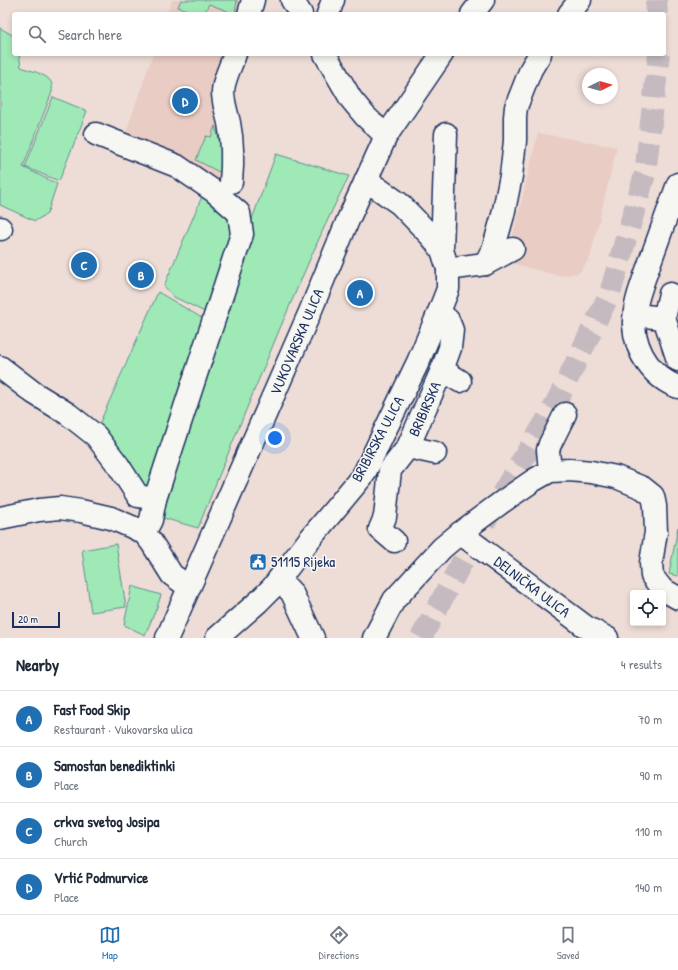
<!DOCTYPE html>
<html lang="en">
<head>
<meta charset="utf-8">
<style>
	:root { --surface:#fff; --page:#f6f6f7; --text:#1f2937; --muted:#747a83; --line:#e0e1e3; --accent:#1f6fb2 }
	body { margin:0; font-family:"Patrick Hand",sans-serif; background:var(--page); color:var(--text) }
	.controls { position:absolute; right:12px; bottom:12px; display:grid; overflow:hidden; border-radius:4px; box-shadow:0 2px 6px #0003 }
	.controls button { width:36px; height:36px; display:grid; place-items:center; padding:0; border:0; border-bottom:1px solid var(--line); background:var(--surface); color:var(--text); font:20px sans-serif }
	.compass { position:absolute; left:582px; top:68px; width:36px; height:36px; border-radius:50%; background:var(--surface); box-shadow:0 2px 6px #0003; rotate:85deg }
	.scale { position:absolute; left:12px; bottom:10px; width:48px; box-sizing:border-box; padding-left:4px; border:2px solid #1b2f5e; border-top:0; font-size:11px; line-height:14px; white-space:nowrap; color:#1b2f5e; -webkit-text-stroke:3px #f6f6f2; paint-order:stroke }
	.you { position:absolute; left:275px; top:438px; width:14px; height:14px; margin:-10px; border:3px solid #fff; border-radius:50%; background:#1a73e8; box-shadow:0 0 0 6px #1a73e833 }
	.badge { display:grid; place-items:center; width:26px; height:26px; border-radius:50%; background:var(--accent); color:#fff; font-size:13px; font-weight:700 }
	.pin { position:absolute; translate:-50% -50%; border:2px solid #fff; box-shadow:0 1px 4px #0006 }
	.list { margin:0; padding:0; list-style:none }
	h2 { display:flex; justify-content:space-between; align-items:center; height:52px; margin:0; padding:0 16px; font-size:17px }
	h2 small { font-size:13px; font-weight:400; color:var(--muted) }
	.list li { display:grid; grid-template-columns:26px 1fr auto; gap:12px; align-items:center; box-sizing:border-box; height:56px; padding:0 16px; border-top:1px solid var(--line) }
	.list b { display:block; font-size:15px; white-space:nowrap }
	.list p { margin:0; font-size:13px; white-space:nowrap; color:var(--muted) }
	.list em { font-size:13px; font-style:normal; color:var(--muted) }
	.icon { flex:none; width:22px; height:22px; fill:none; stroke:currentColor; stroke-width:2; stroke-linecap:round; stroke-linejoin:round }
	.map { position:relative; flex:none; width:678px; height:638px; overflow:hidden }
	.search { position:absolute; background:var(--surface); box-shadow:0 2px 6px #0003; left:12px; right:12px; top:12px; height:44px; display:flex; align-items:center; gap:10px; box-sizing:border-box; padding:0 14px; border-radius:4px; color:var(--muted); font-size:15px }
	.sheet { height:276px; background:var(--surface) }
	nav { display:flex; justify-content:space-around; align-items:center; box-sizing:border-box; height:56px; border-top:1px solid var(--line); background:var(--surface); font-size:11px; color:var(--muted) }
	nav a { display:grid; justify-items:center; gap:2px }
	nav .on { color:var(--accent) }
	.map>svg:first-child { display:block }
	.built { fill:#e9ccc4 }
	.green { fill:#9fe9b7; stroke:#5d8c8a }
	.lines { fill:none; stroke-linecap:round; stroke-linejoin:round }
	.major-tunnel { stroke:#c4babf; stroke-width:22; stroke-dasharray:22 11; stroke-linecap:butt }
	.minor-casing { stroke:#1b2f5e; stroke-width:25 }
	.major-casing { stroke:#1b2f5e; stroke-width:25 }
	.minor { stroke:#f6f6f2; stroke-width:22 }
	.major { stroke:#f6f6f2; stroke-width:22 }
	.labels { text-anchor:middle; stroke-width:3; stroke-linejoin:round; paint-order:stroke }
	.street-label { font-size:15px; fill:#1b2f5e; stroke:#f6f6f2 }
	.poi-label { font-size:15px; fill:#1b2f5e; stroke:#f6f6f2; text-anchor:start }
</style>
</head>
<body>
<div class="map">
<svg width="678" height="638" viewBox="0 0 678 638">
	<rect width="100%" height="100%" fill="#eeddd7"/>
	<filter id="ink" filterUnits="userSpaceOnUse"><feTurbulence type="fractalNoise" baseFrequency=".025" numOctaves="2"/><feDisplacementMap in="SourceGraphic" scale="8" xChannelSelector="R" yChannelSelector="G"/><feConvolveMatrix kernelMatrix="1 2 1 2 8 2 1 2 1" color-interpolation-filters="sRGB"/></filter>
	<g filter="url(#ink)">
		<g class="built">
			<polygon points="172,0 245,0 243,14 167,14"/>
			<polygon points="153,54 232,54 226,182 124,138"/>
			<polygon points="538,133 617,147 590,258 579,273 559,276 514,264 512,239"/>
		</g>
		<g class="green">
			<polygon points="181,0 237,0 235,14 209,4 204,14 198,14 178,7"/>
			<path d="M0,28L14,36V54H19L21,67C29,70 47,74 51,82C53,85 52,89 52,92L23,167L57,184L47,214L35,221L0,205Z"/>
			<polygon points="53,97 87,111 59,181 25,167"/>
			<polygon points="215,126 221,146 221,173 196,160 206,136 211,137"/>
			<path d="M276,154L349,176C324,225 303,275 281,326C253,393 225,460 198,528L156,516L238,257Z"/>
			<polygon points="203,194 223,210 231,221 234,236 211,315 174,297 164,286"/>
			<polygon points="158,292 207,321 153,495 140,491 96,431"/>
			<polygon points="678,527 678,576 669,574"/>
			<polygon points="116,544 126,607 91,612 82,550"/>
			<polygon points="132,586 161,595 157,607 145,635 124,625"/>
		</g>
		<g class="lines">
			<g class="major-tunnel">
				<polyline points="656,0 657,14"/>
				<polyline points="421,638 475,538 552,411 610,293 645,174 659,54"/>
			</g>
			<defs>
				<g id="minor">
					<polyline points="292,0 301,14"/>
					<polyline points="249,14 253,0"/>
					<polyline points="328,14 333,0"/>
					<polyline points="569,14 580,0"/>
					<polyline points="325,54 351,99 365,116 386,136"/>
					<polyline points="96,134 177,166 215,192 239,213 242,234 155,499 151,520 144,533"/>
					<path d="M231,182C233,161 233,143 229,123C227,113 223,103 223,92C223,80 231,66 235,54"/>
					<path d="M678,184C669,209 660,234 651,259C644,280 633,304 634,326C636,353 653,378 678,387"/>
					<polyline points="0,228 1,229"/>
					<polyline points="442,250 446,134"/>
					<polyline points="485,264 494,247 503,215 511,176 515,141 515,117 516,107 531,69 540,54"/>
					<polyline points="448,269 485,264 513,249"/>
					<polyline points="635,315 664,318 678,360"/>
					<polyline points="664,318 670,294"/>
					<polyline points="0,367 34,393 68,414 96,436 118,465 138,496 155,499"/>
					<polyline points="442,370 460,381"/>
					<polyline points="408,447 435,453"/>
					<polyline points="550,471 548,450 550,444 565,414"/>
					<polyline points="0,518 39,510 60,508 81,511 111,518 132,527 144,533 152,543 172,575 189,587"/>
					<polyline points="460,533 586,627 607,638"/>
					<polyline points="394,541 380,529 385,517 390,470 408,447 442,370 450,348 452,330 448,320 439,312"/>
					<polyline points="279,579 292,593 313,638"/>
					<polyline points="217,638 258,602 273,587 309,540 340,503 364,474 418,362 439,312 448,289 448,269 442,250 430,235 400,204 366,180"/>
					<polyline points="374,638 394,600 442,548 460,533 502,502 534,480 550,471 570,470 591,472 616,477 643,488 653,496 655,506 656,532 651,563 652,576 662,589 678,598"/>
				</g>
				<g id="major">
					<polyline points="472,14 483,0"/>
					<polyline points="167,638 310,312 348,220 386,136 442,54"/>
				</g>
			</defs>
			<use href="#minor" class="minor-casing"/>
			<use href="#major" class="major-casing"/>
			<use href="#minor" class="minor"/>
			<use href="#major" class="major"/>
		</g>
	</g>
	<defs>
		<symbol id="civic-square" viewBox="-11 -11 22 22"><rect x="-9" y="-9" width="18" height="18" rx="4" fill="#1f6fb2" stroke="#f6f6f2"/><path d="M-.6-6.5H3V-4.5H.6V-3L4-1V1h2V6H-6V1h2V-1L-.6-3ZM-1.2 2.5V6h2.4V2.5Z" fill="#fff"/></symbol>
	</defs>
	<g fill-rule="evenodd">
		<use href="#civic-square" x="248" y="552" width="20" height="20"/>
	</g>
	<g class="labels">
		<g class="street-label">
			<text transform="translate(297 342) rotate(-67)" y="5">VUKOVARSKA ULICA</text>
			<text transform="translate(425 409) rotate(-66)" y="5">BRIBIRSKA</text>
			<text transform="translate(378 439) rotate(-62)" y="5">BRIBIRSKA ULICA</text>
			<text transform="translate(532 587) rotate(37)" y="5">DELNIČKA ULICA</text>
		</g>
		<g class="poi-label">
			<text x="271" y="567">51115 Rijeka</text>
		</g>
	</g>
</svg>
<div class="controls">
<button><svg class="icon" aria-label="locate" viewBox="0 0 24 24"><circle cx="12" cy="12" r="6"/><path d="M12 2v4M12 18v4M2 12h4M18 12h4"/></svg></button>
</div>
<svg class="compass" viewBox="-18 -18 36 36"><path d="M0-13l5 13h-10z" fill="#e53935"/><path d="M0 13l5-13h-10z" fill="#747a83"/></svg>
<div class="scale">20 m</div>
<div class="you"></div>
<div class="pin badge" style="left:360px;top:293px">A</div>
<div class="pin badge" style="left:141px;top:275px">B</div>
<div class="pin badge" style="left:84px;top:265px">C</div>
<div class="pin badge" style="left:185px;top:101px">D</div>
<div class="search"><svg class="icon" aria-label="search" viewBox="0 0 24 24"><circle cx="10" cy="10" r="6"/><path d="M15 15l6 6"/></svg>Search here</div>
</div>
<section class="sheet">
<h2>Nearby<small>4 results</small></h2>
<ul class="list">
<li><span class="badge">A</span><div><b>Fast Food Skip</b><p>Restaurant · Vukovarska ulica</p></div><em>70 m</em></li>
<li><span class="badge">B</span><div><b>Samostan benediktinki</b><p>Place</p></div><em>90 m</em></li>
<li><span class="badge">C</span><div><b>crkva svetog Josipa</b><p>Church</p></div><em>110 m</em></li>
<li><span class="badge">D</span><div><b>Vrtić Podmurvice</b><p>Place</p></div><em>140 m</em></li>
</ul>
</section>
<nav>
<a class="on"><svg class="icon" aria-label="map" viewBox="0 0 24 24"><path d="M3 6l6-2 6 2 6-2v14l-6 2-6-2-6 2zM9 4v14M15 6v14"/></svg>Map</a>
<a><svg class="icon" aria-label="directions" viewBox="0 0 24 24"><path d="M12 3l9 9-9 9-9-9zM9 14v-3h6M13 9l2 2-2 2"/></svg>Directions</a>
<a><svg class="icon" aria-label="saved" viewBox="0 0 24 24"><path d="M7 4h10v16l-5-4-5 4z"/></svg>Saved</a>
</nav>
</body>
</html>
